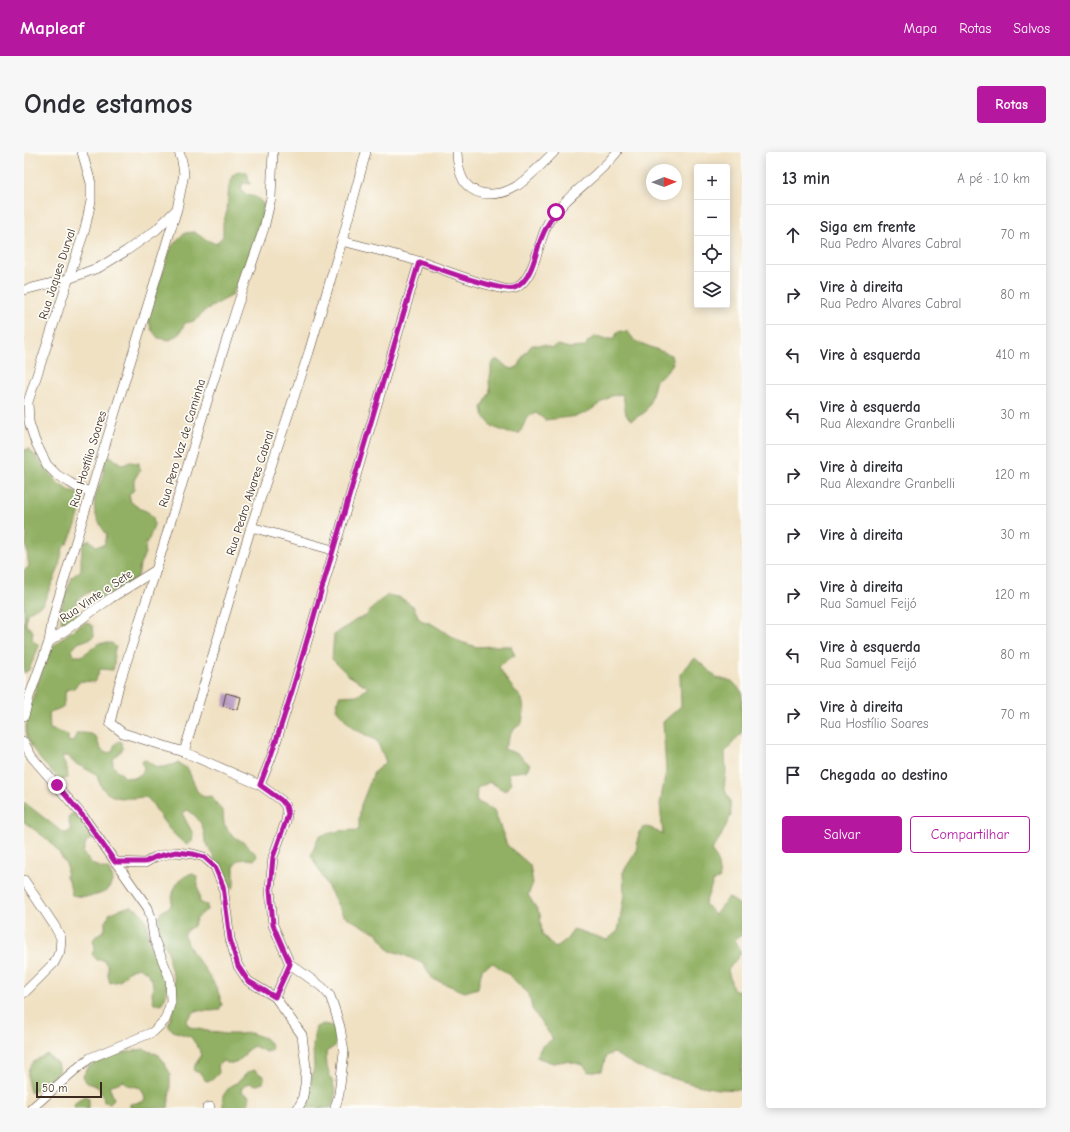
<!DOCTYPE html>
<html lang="pt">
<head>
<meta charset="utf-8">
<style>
	:root { --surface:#fff; --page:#f7f7f7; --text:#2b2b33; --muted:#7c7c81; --line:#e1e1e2; --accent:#b5179e }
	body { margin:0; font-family:"Comic Neue",sans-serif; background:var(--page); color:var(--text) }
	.controls { position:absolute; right:12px; top:12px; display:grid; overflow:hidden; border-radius:4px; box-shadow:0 2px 10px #0003 }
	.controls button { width:36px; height:36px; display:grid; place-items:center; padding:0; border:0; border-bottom:1px solid var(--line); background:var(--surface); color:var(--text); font:20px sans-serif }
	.compass { position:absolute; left:622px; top:12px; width:36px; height:36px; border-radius:50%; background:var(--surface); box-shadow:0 2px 10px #0003; rotate:89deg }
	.scale { position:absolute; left:12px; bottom:10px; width:66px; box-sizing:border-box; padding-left:4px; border:2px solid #3b2a1e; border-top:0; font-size:11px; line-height:14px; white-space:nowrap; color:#3b2a1e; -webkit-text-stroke:3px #fdfcf7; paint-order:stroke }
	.stop { position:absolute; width:12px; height:12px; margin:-9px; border:3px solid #b5179e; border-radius:50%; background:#fff }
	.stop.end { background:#b5179e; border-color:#fff; box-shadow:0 1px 4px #0008 }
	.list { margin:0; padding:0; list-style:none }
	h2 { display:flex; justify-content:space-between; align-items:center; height:52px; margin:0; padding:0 16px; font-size:17px }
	h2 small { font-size:13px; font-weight:400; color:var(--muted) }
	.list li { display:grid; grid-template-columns:26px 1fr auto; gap:12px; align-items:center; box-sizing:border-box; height:60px; padding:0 16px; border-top:1px solid var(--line) }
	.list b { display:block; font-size:15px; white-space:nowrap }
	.list p { margin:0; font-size:13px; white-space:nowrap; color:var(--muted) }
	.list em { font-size:13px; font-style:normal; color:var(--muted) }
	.actions { display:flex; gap:8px; padding:12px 16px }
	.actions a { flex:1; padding:9px 0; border:1px solid var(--accent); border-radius:4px; text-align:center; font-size:14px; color:var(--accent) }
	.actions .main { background:var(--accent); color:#fff }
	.icon { flex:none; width:22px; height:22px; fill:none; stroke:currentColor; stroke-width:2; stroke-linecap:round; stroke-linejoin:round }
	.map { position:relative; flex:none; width:718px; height:956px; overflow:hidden; border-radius:4px }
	header { display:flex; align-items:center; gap:24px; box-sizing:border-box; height:56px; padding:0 20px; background:var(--accent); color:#fff }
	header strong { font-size:19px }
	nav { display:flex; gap:22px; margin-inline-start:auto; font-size:14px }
	.intro { display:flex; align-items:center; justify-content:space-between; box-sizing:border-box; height:96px; padding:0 24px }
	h1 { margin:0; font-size:28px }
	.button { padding:10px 18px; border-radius:4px; background:var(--accent); color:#fff; font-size:14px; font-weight:700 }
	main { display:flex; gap:24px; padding:0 24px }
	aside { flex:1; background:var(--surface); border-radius:4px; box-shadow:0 2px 10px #0003 }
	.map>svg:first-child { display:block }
	.forest { fill:#91b064; stroke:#666d41 }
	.building { fill:#ba9cc5 }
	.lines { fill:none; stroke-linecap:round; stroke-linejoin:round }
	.minor-casing { stroke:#564537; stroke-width:10 }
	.minor { stroke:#fff; stroke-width:9 }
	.route { stroke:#b5179e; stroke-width:5 }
	.labels { text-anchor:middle; stroke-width:3.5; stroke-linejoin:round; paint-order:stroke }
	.street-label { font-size:12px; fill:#3b2a1e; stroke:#fdfcf7 }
</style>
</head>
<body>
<header>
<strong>Mapleaf</strong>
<nav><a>Mapa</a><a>Rotas</a><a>Salvos</a></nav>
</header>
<div class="intro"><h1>Onde estamos</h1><a class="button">Rotas</a></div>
<main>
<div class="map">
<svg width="718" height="956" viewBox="0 0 718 956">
	<rect width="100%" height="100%" fill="#fdfcf7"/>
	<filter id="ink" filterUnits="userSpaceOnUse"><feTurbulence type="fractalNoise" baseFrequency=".025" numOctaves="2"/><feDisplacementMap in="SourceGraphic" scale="8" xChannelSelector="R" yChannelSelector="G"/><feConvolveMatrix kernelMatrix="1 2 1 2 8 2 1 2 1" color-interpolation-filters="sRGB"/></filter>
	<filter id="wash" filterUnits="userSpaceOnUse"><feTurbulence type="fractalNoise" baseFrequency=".012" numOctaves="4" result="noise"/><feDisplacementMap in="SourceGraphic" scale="16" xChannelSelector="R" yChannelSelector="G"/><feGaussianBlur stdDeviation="0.9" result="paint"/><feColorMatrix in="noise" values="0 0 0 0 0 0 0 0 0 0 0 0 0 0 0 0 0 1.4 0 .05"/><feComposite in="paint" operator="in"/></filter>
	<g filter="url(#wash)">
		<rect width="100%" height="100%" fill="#f0e1c3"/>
		<g class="forest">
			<polygon points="215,19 223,20 226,32 219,31 217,37 223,43 232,45 240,52 237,71 217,125 207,144 180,159 171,169 161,171 156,181 146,188 134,186 127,177 124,165 147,95 160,81 170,80 181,87 192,92 199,84 199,72 203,59 205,34 209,23"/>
			<polygon points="594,179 604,180 611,189 647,203 649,212 640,222 632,228 625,253 620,261 607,268 602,263 600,249 598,242 587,244 565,259 554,264 521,268 512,261 503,265 496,281 485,281 469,275 460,265 458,256 466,240 465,229 467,221 467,214 471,208 475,208 484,216 489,217 495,214 499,204 508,193 521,193 527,196 534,193 545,196 561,195 564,189 572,184 578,187 590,187"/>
			<polygon points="5,297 35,332 45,338 57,343 59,347 52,373 44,391 39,396 34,418 19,452 3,461 2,473 9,479 8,487 15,494 5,518 0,521 0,418 5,415 2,392 3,382 0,379 0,298"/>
			<path d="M87,304L91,308L99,313L106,310L115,311L116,318L110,328V338L105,343L107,350L115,356L124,360L129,365L130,373L125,387L122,391L121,401L116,413L114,425L76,447L69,438L54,447L51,454L55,464L39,472L37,470L38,453L48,425L57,418V407L59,391L66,388L72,394L80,393L83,383C78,376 73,368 71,360C68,346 76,335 79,322C80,317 81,312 81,306Z"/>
			<polygon points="364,443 377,446 389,454 396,468 408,472 437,490 453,495 469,494 487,494 491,504 482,508 475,515 485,531 498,547 500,558 498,571 488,579 480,597 494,602 506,613 502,619 484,621 487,633 481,639 466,630 453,636 452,649 470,658 483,693 506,713 509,731 504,743 516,762 518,782 531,796 543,787 550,777 583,788 594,779 600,743 599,720 612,700 615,680 621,675 627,676 639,683 636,652 642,619 639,570 657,554 656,522 671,506 693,526 708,529 718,540 718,580 701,600 702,620 700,636 706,649 707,663 697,684 687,699 693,707 696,726 689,730 681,752 691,763 704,745 718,754 718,783 711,787 717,801 704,818 709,837 718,840 718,938 694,937 668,932 618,917 589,901 582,904 578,919 565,920 559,913 542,909 529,911 512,905 518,894 529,887 508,857 505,842 484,822 469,811 458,817 454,836 441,840 409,827 398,811 375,801 366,799 353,781 338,774 319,763 287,703 295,684 315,679 335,678 335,667 337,653 350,620 362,610 353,589 329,576 312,557 315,544 335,543 344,535 324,523 308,507 310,483 332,468 342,464 353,451"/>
			<path d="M62,470L69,474L70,484L65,487L54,491L47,499L50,504H58L75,491H88L92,495C88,504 92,510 89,518L76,517L71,530L57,529L50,536L42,538L39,555L25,561L26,577L42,582L44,584V589L49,590L53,581C83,580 67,593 82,601L88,600L91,592L95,589L98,590L99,597L89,608V614L101,625L111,626L118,621L120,616L118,610L119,607C124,608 126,612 131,614C138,617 146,613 154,611L164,617L173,639L180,645L187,644L199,660L200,672L207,682L223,693L231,701L233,705L230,708L223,707L214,708L210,714V734L208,737L206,735L181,689C180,674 176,667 164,658L158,661L169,682L168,689L163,693C151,685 143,675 135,663C131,656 128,650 122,645C107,646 86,650 77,634C75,631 74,626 72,622L50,611L44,604H39L38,607L43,616L44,626L36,628C23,615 9,602 3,584C2,581 2,578 2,575C2,563 22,502 30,494C37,485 53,476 62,470Z"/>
			<path d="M0,650L38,680L43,681L47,678L44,666L47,662L53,663L68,683V688H63L59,700C67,713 70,714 84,717L89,726C88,729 87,733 85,736C77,745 59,746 48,743L46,733L42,724L43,714L39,707L27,690L0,670Z"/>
			<path d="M168,721L173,725L176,751L183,753V758C176,762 172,766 170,774L163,778L160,784C170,809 192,824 198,852L195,858C186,860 179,858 171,859C168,863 164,865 162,870L166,875L183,879L201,882H214L227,881L241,886L248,893L247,899L242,900L230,894L223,898L219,905L212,911H204L199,909L194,913L195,921L188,928L182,929L176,921L170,919L171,913L177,904L175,897L167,885L149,879L144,873L150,857V827L145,810L144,799L136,785L134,770L137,760L147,754C149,737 151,728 168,721Z"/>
			<path d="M106,754C128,764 121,774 126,792C131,809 145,823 142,842C142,845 139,849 137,852H130L128,842L129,835L128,827L123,820L114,815L104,820L96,829L86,831L84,824V814L80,808H73L68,802L71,795L69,788L73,783L81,778V772L86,761Z"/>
			<polygon points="299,872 310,874 314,880 314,892 302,900 303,915 312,940 307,956 282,956 290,915 289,895 290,883 292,875"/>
			<polygon points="120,897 135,903 146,921 146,939 144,956 106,956 106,952 118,950 121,948 120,942 117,936 104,933 100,929 85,934 90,947 86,951 80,950 79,944 74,935 62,930 59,924 64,915 81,906 104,900"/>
			<path d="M23,902L33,911L35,919L15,938L6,940C3,931 1,915 11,909C15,906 19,904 23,902Z"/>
			<polygon points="231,918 240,925 239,931 233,933 224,931 218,936 217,940 225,944 225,951 221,956 199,956 199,944 206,934 214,930 224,920"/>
			<polygon points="62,944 65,946 65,956 51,956 50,952 55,947"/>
		</g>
		<g id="blocks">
			<polygon class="building" points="202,541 217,545 214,558 199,554"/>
		</g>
	</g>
	<g filter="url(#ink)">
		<use href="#blocks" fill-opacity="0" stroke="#564537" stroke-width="1"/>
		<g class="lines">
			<defs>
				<g id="minor">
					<polyline points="58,0 67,31 67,49 61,77 4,250 5,270 11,289 23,313 33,323 45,330 53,335 66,340"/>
					<polyline points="249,0 247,46 240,76 212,158 186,240 132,418 95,533 86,571 99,581 160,600 236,633 257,648 262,654 263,662 262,669 249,705 246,737 249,773 266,812 298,835 306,844 310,855 316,875 320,900 315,942 311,956"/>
					<path d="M433,0C433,10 436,25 442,32C455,47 479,43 493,34C507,24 518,12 530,0"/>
					<path d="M318,89C344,96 371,102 397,110C421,118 444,128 469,134C475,136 486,139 492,136C511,126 514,89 524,71C528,63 535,57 541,50C558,33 578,19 593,0"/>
					<polyline points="0,138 44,127 76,115 102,99 132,78 152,58"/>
					<polyline points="227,375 309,398"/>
					<polyline points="25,490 87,446 132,418"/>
					<polyline points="0,564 5,545 25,490 28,471 33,451 153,57 160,22 158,9 155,0"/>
					<polyline points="0,590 1,593 8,605 59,664 124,756 127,766 130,787 146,827 147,850 141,868 129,880 66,906 51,918 8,956"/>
					<polyline points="160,600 227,375 285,200 318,89 342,0"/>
					<polyline points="236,633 247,606 269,537 395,110"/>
					<polyline points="91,710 121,711 131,705 152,700 169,702 180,705 191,715 199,734 206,787 214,814 224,829 251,845 278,883 282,915 281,933 278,949 274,956"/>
					<polyline points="0,728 30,773 37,786 36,799 30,811 0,841"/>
					<polyline points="251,845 266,812"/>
					<polyline points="183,956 186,955"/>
				</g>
			</defs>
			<use href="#minor" class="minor-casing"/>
			<use href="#minor" class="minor"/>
		</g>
	</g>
	<g class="lines" filter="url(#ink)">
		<path class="route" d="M33,633L59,664L91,710H121L131,705L152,700L169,702L180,705L191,715L199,734L206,787L214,814L224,829L251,845L266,812L249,773L246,737L249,705L262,669L264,662L262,654L257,648L236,633C265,558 285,479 308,402C336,305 366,207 395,110C413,116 476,140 490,136C497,134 503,126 506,119C511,109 513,97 517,87C521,77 526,68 532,60"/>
	</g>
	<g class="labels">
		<g class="street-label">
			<text transform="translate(33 122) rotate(-72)" y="4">Rua Jaques Durval</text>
			<text transform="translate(158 291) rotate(-73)" y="4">Rua Pero Vaz de Caminha</text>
			<text transform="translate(64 307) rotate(-73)" y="4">Rua Hostílio Soares</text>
			<text transform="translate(226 341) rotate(-72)" y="4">Rua Pedro Alvares Cabral</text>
			<text transform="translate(72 444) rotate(-34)" y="4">Rua Vinte e Sete</text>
		</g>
	</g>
</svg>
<div class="controls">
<button>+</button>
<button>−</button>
<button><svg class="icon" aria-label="locate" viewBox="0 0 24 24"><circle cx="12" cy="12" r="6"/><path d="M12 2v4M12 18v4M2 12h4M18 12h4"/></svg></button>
<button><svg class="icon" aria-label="layers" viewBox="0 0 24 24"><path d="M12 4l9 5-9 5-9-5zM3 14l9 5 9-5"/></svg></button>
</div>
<svg class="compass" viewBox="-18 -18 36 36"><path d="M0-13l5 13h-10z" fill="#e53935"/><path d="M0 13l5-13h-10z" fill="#7c7c81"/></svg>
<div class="scale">50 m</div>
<div class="stop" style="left:532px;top:60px"></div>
<div class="stop end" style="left:33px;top:633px"></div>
</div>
<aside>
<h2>13 min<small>A pé · 1.0 km</small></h2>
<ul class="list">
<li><svg class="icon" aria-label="ahead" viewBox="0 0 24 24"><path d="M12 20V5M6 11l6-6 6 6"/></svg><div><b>Siga em frente</b><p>Rua Pedro Alvares Cabral</p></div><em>70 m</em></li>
<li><svg class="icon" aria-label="right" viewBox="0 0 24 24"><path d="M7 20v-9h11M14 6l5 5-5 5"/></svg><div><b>Vire à direita</b><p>Rua Pedro Alvares Cabral</p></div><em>80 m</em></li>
<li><svg class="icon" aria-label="left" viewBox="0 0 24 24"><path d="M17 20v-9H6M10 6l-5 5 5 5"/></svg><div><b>Vire à esquerda</b></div><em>410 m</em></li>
<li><svg class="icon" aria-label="left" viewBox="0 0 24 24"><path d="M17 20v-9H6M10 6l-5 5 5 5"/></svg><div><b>Vire à esquerda</b><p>Rua Alexandre Granbelli</p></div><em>30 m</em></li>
<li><svg class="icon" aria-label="right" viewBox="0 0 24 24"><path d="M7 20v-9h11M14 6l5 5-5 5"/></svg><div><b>Vire à direita</b><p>Rua Alexandre Granbelli</p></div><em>120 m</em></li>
<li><svg class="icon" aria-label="right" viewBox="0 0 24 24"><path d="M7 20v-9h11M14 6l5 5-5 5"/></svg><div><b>Vire à direita</b></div><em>30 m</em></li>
<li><svg class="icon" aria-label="right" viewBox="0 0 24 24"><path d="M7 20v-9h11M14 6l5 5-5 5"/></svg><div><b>Vire à direita</b><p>Rua Samuel Feijó</p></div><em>120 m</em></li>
<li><svg class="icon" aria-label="left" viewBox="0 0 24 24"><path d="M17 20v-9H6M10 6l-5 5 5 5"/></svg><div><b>Vire à esquerda</b><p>Rua Samuel Feijó</p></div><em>80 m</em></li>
<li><svg class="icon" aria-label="right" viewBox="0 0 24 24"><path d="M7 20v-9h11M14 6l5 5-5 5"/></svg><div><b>Vire à direita</b><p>Rua Hostílio Soares</p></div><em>70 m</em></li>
<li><svg class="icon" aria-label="arrive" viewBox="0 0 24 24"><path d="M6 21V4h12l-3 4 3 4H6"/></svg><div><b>Chegada ao destino</b></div></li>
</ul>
<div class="actions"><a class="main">Salvar</a><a>Compartilhar</a></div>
</aside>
</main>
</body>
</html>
